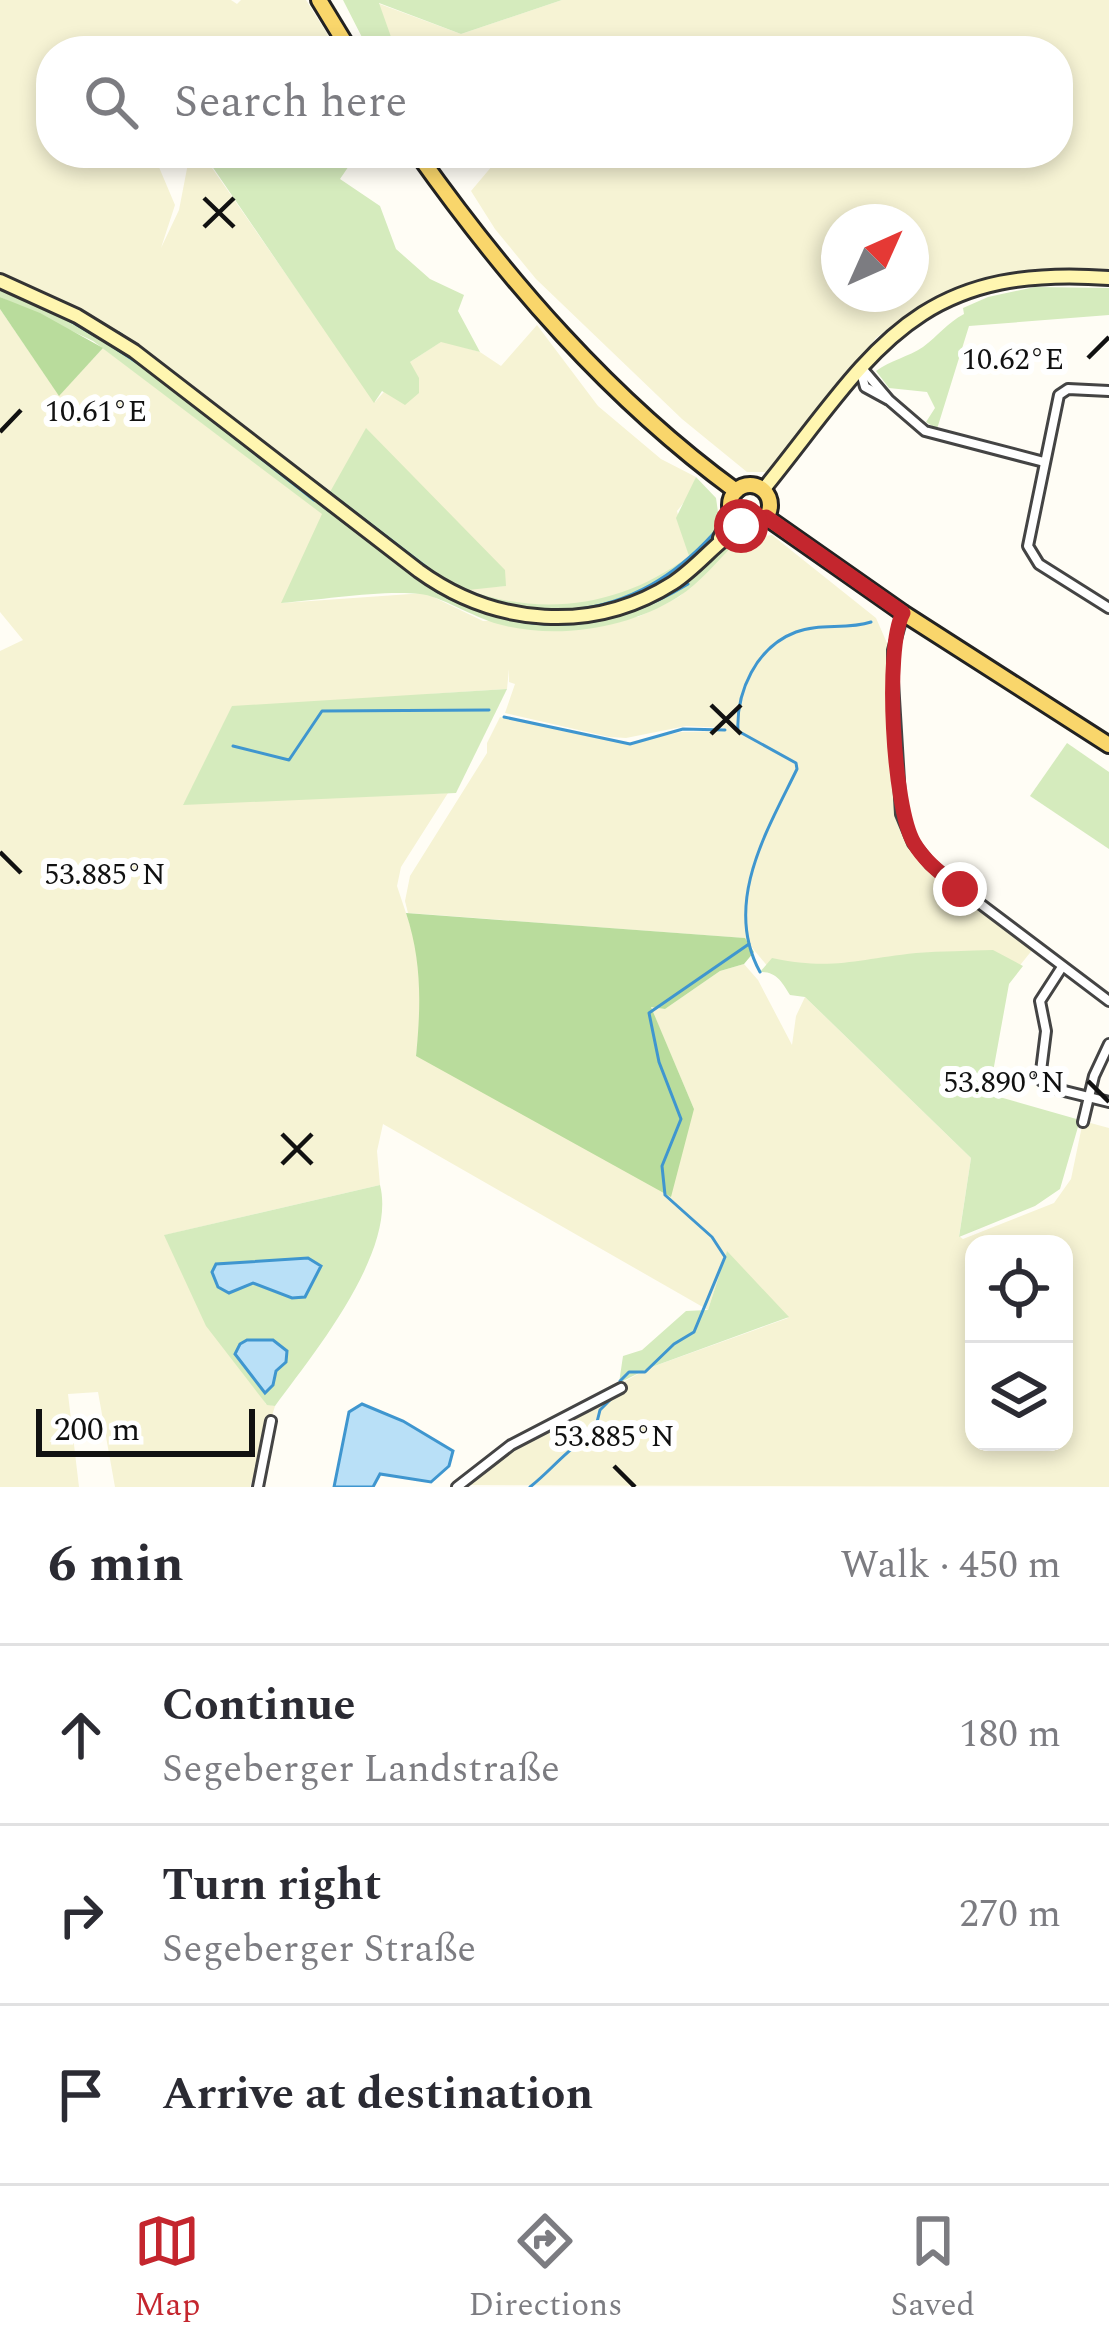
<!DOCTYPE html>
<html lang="en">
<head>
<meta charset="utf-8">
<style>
	:root { --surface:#fff; --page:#f2f2f3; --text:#2b2b33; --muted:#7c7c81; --line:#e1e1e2; --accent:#c4262e }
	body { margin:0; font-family:Spectral,serif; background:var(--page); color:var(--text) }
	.controls { position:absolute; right:36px; bottom:36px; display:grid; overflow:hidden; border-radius:24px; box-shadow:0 6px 18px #0003 }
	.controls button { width:108px; height:108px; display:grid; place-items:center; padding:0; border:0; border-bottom:3px solid var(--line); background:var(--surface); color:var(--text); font:60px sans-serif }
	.compass { position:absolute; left:821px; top:204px; width:108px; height:108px; border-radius:50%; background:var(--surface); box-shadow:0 6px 18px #0003; rotate:45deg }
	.scale { position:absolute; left:36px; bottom:30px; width:219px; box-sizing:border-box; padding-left:12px; border:6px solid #111; border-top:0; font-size:33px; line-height:42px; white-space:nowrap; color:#111; -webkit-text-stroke:9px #fff; paint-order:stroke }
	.stop { position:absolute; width:36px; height:36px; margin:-27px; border:9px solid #c4262e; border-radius:50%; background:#fff }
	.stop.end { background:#c4262e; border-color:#fff; box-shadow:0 3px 12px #0008 }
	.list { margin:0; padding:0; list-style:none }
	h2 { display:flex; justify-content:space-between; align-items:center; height:156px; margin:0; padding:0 48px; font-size:51px }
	h2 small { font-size:39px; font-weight:400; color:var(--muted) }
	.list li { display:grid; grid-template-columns:78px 1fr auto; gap:36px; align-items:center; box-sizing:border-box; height:180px; padding:0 48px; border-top:3px solid var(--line) }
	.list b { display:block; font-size:45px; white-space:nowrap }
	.list p { margin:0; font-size:39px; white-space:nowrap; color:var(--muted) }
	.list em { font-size:39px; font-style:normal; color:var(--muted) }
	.icon { flex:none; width:66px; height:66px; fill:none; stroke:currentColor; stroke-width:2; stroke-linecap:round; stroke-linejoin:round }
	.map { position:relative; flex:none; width:1109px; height:1487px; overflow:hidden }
	.search { position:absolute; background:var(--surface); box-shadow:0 6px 18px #0003; left:36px; right:36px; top:36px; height:132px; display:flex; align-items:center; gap:30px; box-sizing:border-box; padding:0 42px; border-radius:48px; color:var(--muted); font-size:45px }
	.sheet { height:696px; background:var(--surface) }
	nav { display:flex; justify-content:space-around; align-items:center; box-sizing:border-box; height:168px; border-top:3px solid var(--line); background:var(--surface); font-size:33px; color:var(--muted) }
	nav a { display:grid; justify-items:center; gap:6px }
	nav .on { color:var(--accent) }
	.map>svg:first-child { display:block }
	.farmland { fill:#f6f3d4; fill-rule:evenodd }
	.green { fill:#d5ebbd }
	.forest { fill:#b9dc9c }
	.water { fill:#b9e0f7; stroke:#3f96cf; stroke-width:3 }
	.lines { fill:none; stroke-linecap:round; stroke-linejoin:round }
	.stream { stroke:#3f96cf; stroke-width:3 }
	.minor-casing { stroke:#444; stroke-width:14 }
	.secondary-casing { stroke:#333; stroke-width:18 }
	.primary-casing { stroke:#222; stroke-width:20 }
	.minor { stroke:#fff; stroke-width:8 }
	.secondary { stroke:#fff6b0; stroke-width:12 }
	.primary { stroke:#f9d66b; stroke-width:14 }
	.route { stroke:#c4262e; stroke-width:15 }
	.ticks { fill:none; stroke:#111; stroke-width:4.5 }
	.ticks-label { font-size:30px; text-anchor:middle; fill:#111; stroke:#fff; stroke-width:12; stroke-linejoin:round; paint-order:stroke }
</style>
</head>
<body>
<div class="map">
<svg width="1109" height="1487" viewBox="0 0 1109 1487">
	<rect width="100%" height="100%" fill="#fffdf5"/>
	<g class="farmland">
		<polygon points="0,0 231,0 237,4 241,0 306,0 338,51 51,51 51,153 153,153 175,205 161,248 179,210 190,153 203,155 375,402 410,362 442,341 480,352 501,366 537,325 598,406 661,459 696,477 689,496 677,511 689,556 662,576 616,596 588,602 554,606 507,602 464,589 505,586 366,429 331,493 117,332 78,308 0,273"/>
		<path d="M562,0H1109V271L1086,268L1009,273L981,279L926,301L876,338L766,472H747L682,419L536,279L495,229L471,191L503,153H1058V51H396L377,3L461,34ZM839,222H911V294H839Z"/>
		<path d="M0,309L59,395L103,348L323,514L282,603L425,593L483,621L638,617L679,597L739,540L772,535L876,618L887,643L898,810L917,853L933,872L1033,949L1009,979L769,968L744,938L408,913L405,901L410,876L487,753V743L500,717L626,744L681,732L725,731L724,728L686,726L626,738L609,737L505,713L515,684L509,682V669L507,689L430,694L183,804L448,793L401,867L397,886L416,943L422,1001L416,1056L694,1109L650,1006L665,1009L720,971L744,964L758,980L792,1045L796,1016L805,997L971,1158L959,1236L963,1239L1054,1203L1071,1179L1083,1121L1109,1128V1487L462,1485L511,1444L649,1368L788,1318L727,1252L708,1310L383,1124L377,1151L380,1185L165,1235L266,1404L275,1406L250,1487H115L98,1392L68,1394L79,1487H0V651L23,640L0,612ZM974,1244H1064V1442H974Z"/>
	</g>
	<g class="green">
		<polygon points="343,0 562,0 461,34 379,3 396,51 369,51"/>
		<polygon points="203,153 348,153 355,157 340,179 380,206 396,249 430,279 464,295 458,311 480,352 441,342 410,362 419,378 419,393 405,405 382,391 374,403"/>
		<path d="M0,273L78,308L117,332L330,492L366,428L505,570L506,586L468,590C545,618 624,605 689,556L676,518L696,477L716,498L720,526L739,540C718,559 701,583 678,597C627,629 556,640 498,624C475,618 438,595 420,594C380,590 322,600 281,603L322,514L93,341L0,297Z"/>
		<path d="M1035,287L1109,288V315L969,326L937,429L926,422L935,408L927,392L889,388L876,371C891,360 908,357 923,347C938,336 947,323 964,314L963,308L988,297Z"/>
		<polygon points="507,689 456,793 183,805 232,706"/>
		<polygon points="1067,743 1109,772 1109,849 1030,796"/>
		<path d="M993,950L1023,966L1009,984L989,1094L1080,1120L1060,1189L1035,1206L959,1237L971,1158L805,997L790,995C783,984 777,971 760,972L772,958C833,971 857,959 916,953C942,951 968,951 993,950Z"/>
		<path d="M380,1185C397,1252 314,1353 275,1406L267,1405L206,1326L164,1235Z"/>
		<polygon points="727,1251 789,1317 649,1368 619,1383 623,1356 642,1350 686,1311 708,1310"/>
	</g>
	<g class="forest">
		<polygon points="0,297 40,313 103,348 59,396 0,309"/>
		<path d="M406,913L745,938L754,952L744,964L720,971L665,1009L651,1007L694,1109L671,1197L416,1056C421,1006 422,961 406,913Z"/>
	</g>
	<g class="water">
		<polygon points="308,1258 321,1266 305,1297 292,1298 253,1283 229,1293 218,1287 212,1272 216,1264"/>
		<polygon points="247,1340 273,1340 287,1351 286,1362 276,1371 273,1385 265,1393 235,1354 240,1344"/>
		<polygon points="362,1404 403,1421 453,1451 449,1466 431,1482 380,1474 373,1487 334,1487 349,1412"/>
	</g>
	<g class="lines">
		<g class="stream">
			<polyline points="0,289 21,297"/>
			<polyline points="57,313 99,338"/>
			<polyline points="119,333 331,494"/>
			<polyline points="106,342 150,371 314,500"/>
			<polyline points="340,501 435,574"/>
			<polyline points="323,506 331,512"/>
			<polyline points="340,519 438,592"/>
			<path d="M447,597C532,638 609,632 688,584"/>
			<path d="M573,610C631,603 675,576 714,533"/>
			<polyline points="504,717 630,744 683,729 725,730"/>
			<polyline points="233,746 289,760 322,711 489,710"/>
			<path d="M760,972C722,903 768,829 797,769L796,763L738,731C736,692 756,647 796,632C819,623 847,630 871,622"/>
			<polyline points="620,1381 629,1372 645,1372 674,1344 694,1332 725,1257 712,1237 665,1195 662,1166 681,1119 659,1062 649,1013 749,944"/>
			<path d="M530,1487C553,1469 567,1448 594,1434L600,1410L616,1394"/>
		</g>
		<defs>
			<g id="minor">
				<polyline points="861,367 889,400 925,431 1044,462"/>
				<polyline points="860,369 865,387 887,399"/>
				<polyline points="1109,391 1068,389 1059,395 1028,546 1039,564 1109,608"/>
				<polyline points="903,614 893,650 893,682 901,814 913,843 930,864 962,890 1109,1001"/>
				<polyline points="1062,967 1040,1001 1046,1031 1040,1079 1048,1087 1109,1102"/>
				<polyline points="1083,1122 1094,1076 1109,1044"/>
				<polyline points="258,1487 271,1421"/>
				<polyline points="457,1487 511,1445 621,1388"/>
			</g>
			<g id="secondary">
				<path d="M0,281L77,316L134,351L419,571C495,626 593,634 673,583C699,566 718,539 745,524"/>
				<path d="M763,490C872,355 912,263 1109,278"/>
				<polyline points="720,538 732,513"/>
			</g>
			<g id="primary">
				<polyline points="319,0 350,51"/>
				<path d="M417,153C507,280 610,399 736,491"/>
				<circle cx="750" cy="505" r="20"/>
				<polyline points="766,517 903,613 1109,745"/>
			</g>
		</defs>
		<use href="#minor" class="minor-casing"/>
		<use href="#secondary" class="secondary-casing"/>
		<use href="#primary" class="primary-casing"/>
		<use href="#minor" class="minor"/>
		<use href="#secondary" class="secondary"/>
		<use href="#primary" class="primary"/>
	</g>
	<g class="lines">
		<path class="route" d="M741,526L766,517L903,613C884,648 893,808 914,843C925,862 943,875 960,889"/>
	</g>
	<path class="ticks" d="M204,198L234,227M204,227L234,198M1088,358L1109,337M0,432L21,410M711,705L741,734M711,734L741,705M0,852L21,873M1088,1081L1109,1102M282,1134L312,1164M282,1164L312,1134M614,1466L635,1487"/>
	<g class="ticks-label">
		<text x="1013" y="369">10.62°E</text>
		<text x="96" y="421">10.61°E</text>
		<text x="105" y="884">53.885°N</text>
		<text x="1004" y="1092">53.890°N</text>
		<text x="614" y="1446">53.885°N</text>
	</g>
</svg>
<div class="controls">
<button><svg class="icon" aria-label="locate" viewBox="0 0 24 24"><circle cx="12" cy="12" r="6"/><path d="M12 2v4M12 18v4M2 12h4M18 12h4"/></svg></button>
<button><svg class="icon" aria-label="layers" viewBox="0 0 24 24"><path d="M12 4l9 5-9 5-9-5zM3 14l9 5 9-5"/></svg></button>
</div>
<svg class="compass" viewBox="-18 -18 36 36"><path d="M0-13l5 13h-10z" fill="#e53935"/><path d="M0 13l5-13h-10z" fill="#7c7c81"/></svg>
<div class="scale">200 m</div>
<div class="stop" style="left:741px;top:526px"></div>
<div class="stop end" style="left:960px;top:889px"></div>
<div class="search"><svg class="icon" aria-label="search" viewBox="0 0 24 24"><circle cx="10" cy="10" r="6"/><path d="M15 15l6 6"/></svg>Search here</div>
</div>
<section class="sheet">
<h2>6 min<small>Walk · 450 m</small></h2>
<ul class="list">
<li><svg class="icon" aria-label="ahead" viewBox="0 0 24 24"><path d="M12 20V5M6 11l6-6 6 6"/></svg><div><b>Continue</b><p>Segeberger Landstraße</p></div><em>180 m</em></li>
<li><svg class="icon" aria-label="right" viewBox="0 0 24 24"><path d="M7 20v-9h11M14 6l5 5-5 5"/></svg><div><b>Turn right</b><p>Segeberger Straße</p></div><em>270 m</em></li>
<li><svg class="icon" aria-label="arrive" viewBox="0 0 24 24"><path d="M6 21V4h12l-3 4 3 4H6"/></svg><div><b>Arrive at destination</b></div></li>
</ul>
</section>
<nav>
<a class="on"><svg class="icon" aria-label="map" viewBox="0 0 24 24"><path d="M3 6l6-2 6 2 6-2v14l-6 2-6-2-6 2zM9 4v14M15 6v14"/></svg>Map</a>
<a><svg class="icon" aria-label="directions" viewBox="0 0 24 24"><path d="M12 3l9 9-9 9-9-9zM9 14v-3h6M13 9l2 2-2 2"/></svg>Directions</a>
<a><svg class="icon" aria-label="saved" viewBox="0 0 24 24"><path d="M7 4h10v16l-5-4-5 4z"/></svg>Saved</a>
</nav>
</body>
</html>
